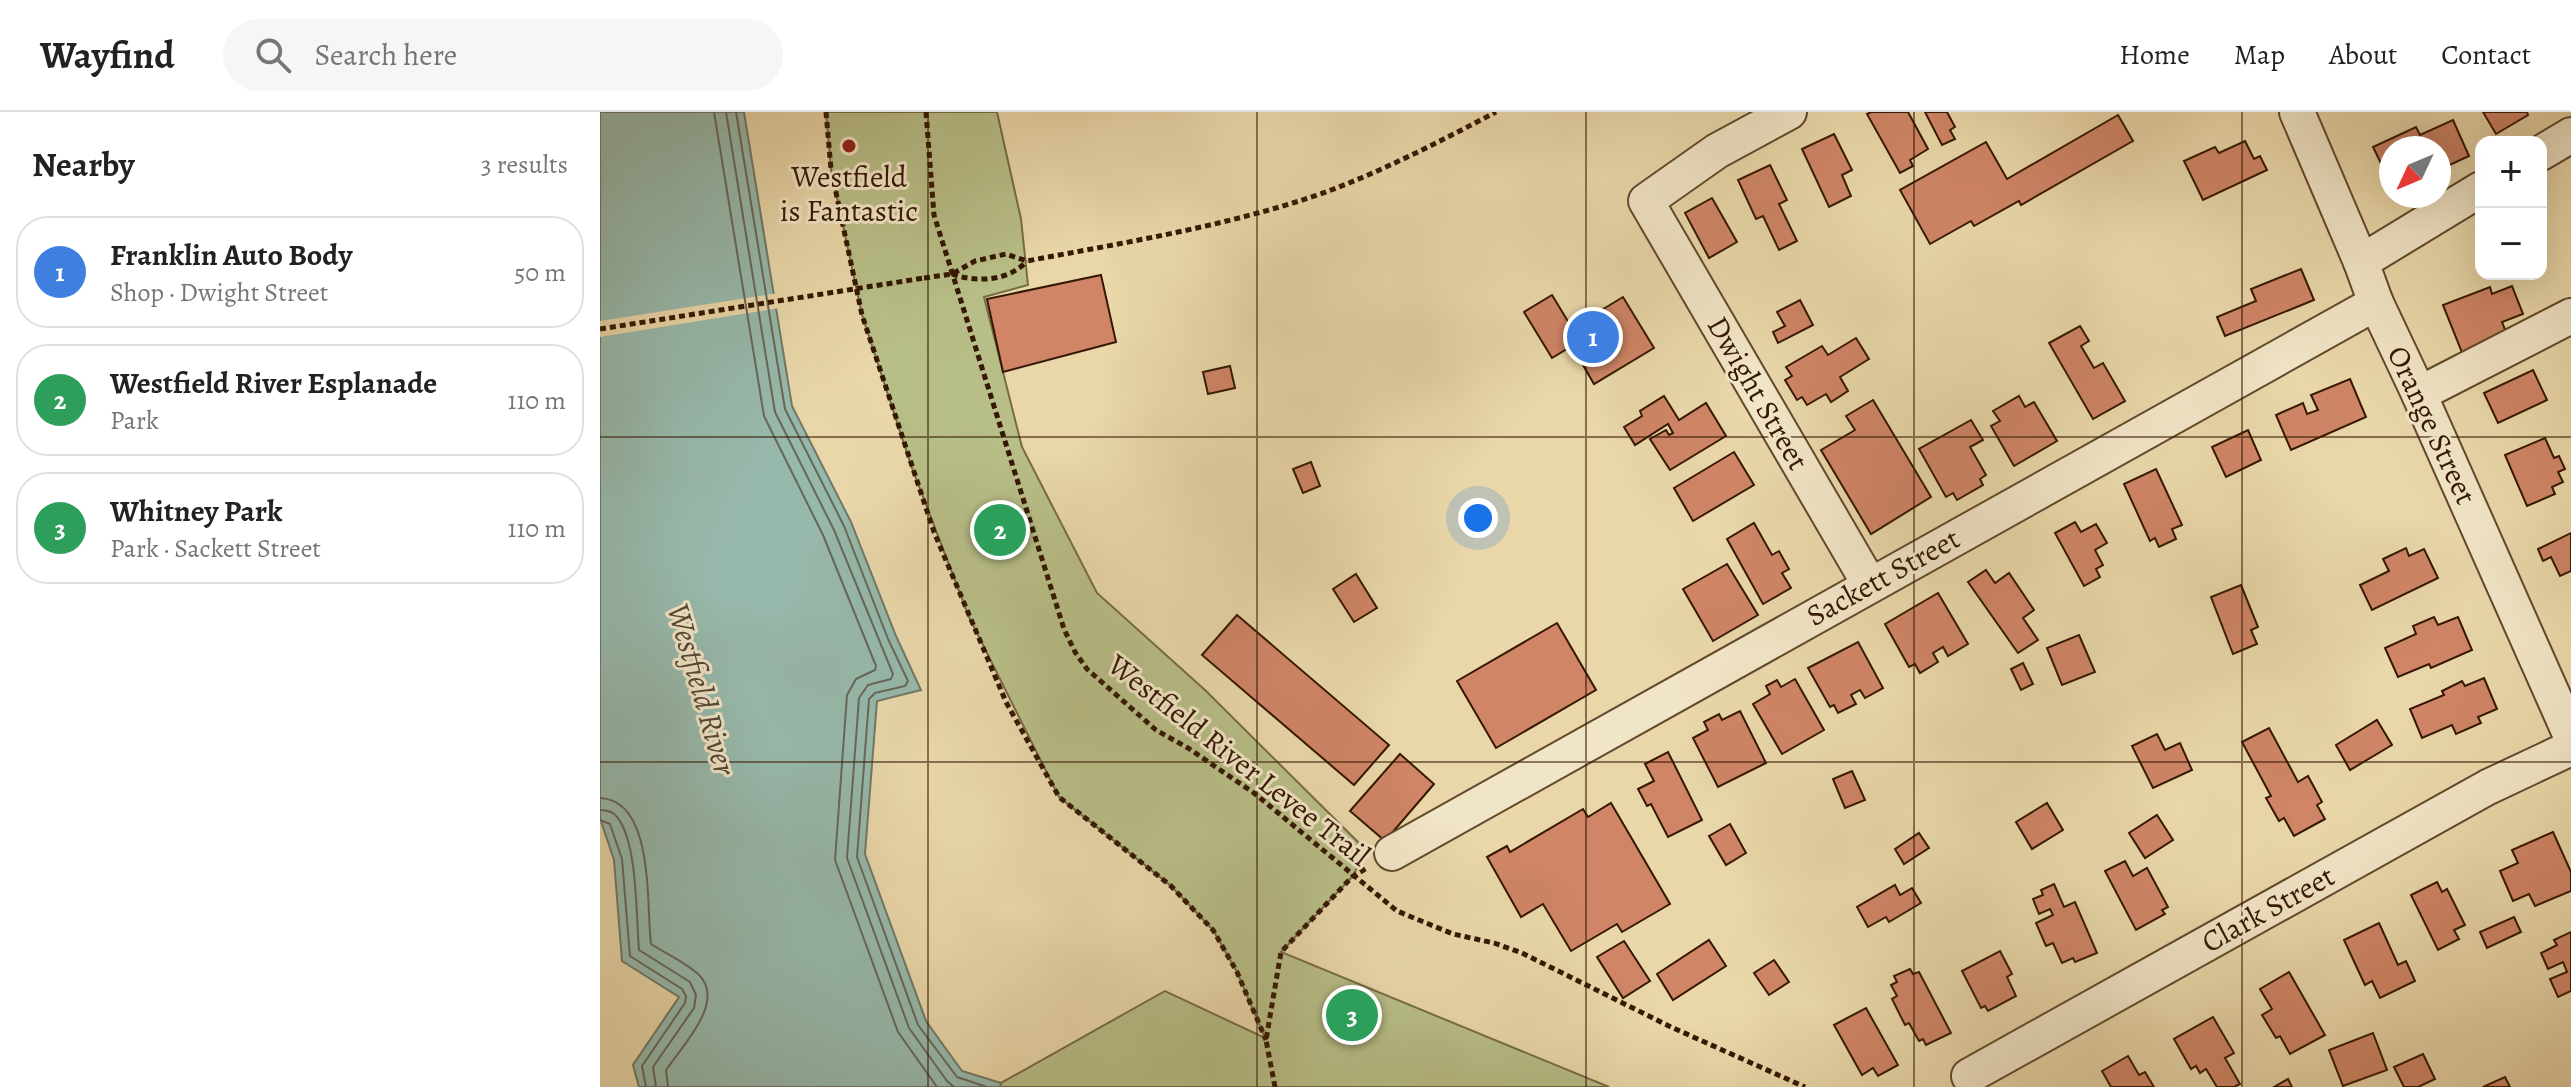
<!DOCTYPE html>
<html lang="en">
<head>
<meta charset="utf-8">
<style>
	:root { --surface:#fff; --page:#f6f6f6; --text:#222; --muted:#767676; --line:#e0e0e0; --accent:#111827 }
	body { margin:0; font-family:Alegreya,serif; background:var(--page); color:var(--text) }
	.controls { position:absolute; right:24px; top:24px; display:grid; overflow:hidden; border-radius:16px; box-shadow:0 8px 32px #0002 }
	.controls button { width:72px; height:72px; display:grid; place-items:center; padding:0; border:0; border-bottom:2px solid var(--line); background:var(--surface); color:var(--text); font:40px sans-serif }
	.compass { position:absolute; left:1779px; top:24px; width:72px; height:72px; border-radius:50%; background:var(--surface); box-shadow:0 8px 32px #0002; rotate:226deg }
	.you { position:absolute; left:878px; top:406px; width:28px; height:28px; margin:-20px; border:6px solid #fff; border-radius:50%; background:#1a73e8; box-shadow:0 0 0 12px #1a73e833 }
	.badge { display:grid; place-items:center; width:52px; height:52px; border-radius:50%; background:var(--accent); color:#fff; font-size:26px; font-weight:700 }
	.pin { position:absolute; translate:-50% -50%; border:4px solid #fff; box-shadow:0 2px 8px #0006 }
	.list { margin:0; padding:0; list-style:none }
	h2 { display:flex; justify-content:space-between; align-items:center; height:104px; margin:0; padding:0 32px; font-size:34px }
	h2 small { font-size:26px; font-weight:400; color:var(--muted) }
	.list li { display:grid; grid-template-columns:52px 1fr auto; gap:24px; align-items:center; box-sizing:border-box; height:112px; margin:0 16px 16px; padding:0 16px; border:2px solid var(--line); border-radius:32px }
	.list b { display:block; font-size:30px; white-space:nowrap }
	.list p { margin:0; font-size:26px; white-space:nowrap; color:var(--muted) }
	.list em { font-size:26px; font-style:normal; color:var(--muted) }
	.icon { flex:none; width:44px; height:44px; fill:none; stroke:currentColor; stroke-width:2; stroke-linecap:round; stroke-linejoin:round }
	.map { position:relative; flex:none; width:1971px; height:975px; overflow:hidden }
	header { display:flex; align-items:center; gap:48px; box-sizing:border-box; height:112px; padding:0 40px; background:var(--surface); border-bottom:2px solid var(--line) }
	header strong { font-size:38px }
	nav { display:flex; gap:44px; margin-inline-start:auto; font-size:28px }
	.search { width:560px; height:72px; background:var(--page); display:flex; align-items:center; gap:20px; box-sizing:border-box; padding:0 28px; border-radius:44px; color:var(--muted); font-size:30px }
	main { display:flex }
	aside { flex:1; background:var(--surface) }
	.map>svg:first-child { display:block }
	.green { fill:#b8be87; stroke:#766b45; stroke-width:2 }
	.water { fill:#97b9ac; stroke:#707968; stroke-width:2 }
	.pier { fill:#e9d7a9 }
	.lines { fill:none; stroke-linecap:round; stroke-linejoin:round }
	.shore { stroke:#666858; stroke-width:2 }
	.building { fill:#cf8566; stroke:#351803; stroke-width:2 }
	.minor-casing { stroke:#62482c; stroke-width:38 }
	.path { stroke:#351803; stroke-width:5; stroke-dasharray:6 4; stroke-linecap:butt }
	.minor { stroke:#f1e5c7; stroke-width:34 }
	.path-bridge { stroke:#351803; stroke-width:5; stroke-dasharray:6 4; stroke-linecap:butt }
	.grid { fill:none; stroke:#351803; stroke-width:2; stroke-opacity:0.55 }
	.poi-dot { fill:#8f2418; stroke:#f1e5c7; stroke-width:3 }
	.labels { text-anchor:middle; stroke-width:6; stroke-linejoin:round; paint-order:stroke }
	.poi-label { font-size:30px; fill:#351803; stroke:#f1e5c7 }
	.street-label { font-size:30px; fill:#351803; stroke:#f1e5c7 }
	.water-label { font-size:32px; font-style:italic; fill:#524836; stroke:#f1e5c7 }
</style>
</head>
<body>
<header>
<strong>Wayfind</strong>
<div class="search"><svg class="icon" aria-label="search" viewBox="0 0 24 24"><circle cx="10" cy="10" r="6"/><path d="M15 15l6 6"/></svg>Search here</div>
<nav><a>Home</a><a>Map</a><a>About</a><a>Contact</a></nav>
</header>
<main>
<aside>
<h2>Nearby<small>3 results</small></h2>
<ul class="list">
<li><span class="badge" style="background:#3f7fe0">1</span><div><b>Franklin Auto Body</b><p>Shop · Dwight Street</p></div><em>50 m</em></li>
<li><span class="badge" style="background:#2e9e5b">2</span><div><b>Westfield River Esplanade</b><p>Park</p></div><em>110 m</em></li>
<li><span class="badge" style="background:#2e9e5b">3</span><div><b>Whitney Park</b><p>Park · Sackett Street</p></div><em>110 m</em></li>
</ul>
</aside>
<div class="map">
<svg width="1971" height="975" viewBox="0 0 1971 975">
	<rect width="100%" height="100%" fill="#e9d7a9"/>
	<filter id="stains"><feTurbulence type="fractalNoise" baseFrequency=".0025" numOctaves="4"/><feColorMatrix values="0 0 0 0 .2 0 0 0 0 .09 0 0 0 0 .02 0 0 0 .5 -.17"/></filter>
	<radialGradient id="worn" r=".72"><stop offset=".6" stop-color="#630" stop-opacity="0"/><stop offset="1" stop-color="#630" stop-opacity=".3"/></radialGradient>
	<polygon class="green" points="226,0 397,0 421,107 428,173 384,185 422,335 497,481 605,578 767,739 752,765 681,840 1009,975 400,975 401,971 565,879 665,926 637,860 613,818 571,774 459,685 369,505 312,356 262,203 231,57"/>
	<polygon class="water" points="0,0 144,0 192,294 251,410 296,524 321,578 277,589 265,742 326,909 362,959 401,971 400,975 39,975 33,953 79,885 22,849 14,748 0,706"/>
	<polygon class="pier" points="178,181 180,196 0,225 0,209"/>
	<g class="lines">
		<g class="shore">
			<polyline points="114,0 164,304 223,423 276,554 275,558 256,567 247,583 235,748 298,920 337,975"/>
			<polyline points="126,0 175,300 234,418 293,562 291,567 268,573 259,586 247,746 309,916 347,969 354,975"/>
			<polyline points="136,0 185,297 244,414 288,527 308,569 305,574 275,581 269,587 257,745 318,913 357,965 387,975"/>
			<path d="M0,686C55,688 46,794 51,832C66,842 86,850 99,863C126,890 82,934 66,958L68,975"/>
			<path d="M0,698C7,698 13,699 17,705C38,730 36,806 39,838L90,870L96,883L94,896L53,955L56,975"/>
			<polyline points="0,708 10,712 22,747 30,844 82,877 86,884 85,891 42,954 46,975"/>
		</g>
	</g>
	<g class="building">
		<polygon points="1271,0 1308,0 1328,37 1310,48 1313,54 1300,61 1267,2"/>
		<polygon points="1325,0 1347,0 1355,15 1350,18 1355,27 1342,33"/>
		<polygon points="1883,0 1927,0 1928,3 1896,22"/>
		<polygon points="1518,3 1533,29 1421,93 1419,89 1374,114 1371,109 1330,132 1300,78 1386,30 1407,67"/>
		<polygon points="1853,8 1869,44 1839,58 1839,36 1791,36 1790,70 1773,35 1816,15 1820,23"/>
		<polygon points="1234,22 1252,58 1242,63 1251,84 1229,95 1202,37"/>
		<polygon points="1645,29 1654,47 1660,44 1667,58 1603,88 1584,49 1615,35 1619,41"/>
		<polygon points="1170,53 1187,88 1179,92 1197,129 1179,138 1163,104 1156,107 1138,68"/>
		<polygon points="1112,86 1137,130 1109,146 1085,101"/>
		<polygon points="1701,157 1714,188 1625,224 1617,205 1656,189 1651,177"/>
		<polygon points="501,163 516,230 403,260 387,187"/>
		<polygon points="1912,174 1923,202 1902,210 1908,225 1863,243 1843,193 1890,175 1892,182"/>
		<polygon points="952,183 972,216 1023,185 1054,236 994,272 972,234 952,246 924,200"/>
		<polygon points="1200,188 1213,213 1178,231 1173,220 1185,214 1177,200"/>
		<polygon points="1480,214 1489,229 1481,234 1494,256 1503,251 1525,289 1493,307 1449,231"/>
		<polygon points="1256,226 1269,247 1240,265 1248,279 1231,290 1226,282 1207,293 1202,285 1197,288 1185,268 1192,264 1186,255 1222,234 1228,243"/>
		<polygon points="630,254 635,276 608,282 603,260"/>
		<polygon points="1933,258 1947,288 1898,311 1884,281"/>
		<polygon points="1750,267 1766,305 1691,338 1676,303 1703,291 1707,302 1718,298 1711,283"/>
		<polygon points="1064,284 1079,308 1106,291 1126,324 1070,358 1050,327 1066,318 1069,323 1073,321 1068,312 1035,333 1024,315 1042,304 1040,299"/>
		<polygon points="1419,284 1425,295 1434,290 1457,329 1414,354 1391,314 1400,309 1393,299"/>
		<polygon points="1273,288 1331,385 1271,422 1221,338 1255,318 1246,304"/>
		<polygon points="1371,308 1383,328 1370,335 1386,363 1380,367 1383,373 1357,388 1353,381 1346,385 1319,337"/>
		<polygon points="1648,318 1661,348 1626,365 1612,335"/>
		<polygon points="1945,326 1954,346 1959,344 1965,357 1958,360 1963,370 1952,375 1955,382 1927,394 1905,343"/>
		<polygon points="1134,340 1154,373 1093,409 1074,376"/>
		<polygon points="711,350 720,374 703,381 693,357"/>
		<polygon points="1556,357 1582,413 1572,417 1576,427 1559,435 1555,426 1550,429 1524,372"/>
		<polygon points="1475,410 1481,420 1496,412 1507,431 1495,438 1503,453 1496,457 1500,465 1484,474 1455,421"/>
		<polygon points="1154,411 1172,443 1179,439 1189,457 1182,461 1191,476 1163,492 1127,427"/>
		<polygon points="1971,421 1971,459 1960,464 1951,445 1943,449 1938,437"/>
		<polygon points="1806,436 1809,444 1824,437 1838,466 1772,498 1760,473 1789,459 1783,447"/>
		<polygon points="1127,452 1158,503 1113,529 1083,477"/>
		<polygon points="1386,458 1395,471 1409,461 1434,498 1423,506 1438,528 1418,541 1368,470"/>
		<polygon points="756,462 777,496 754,510 733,477"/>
		<polygon points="1641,473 1658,515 1651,518 1657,532 1633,542 1611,485"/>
		<polygon points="1338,481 1368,532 1348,544 1343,535 1333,541 1338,550 1320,561 1315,552 1309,555 1285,512"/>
		<polygon points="637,503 789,633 754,673 602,543"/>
		<polygon points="1834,505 1838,513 1858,505 1872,538 1831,556 1829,552 1798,565 1785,536 1816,522 1813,514"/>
		<polygon points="957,511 996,578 896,636 857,569"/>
		<polygon points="1479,523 1495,560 1462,573 1447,536"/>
		<polygon points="1258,530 1283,576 1265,586 1260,578 1251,583 1256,592 1238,601 1234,593 1230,595 1208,556"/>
		<polygon points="1423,551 1433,572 1421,578 1411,557"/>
		<polygon points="1884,566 1897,597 1878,605 1881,611 1856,622 1852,613 1822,626 1810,597 1844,583 1842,579 1862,569 1865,574"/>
		<polygon points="1195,567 1224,618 1182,642 1153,592 1170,582 1166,574 1177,568 1181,575"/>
		<polygon points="1140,599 1166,651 1118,675 1093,626 1108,618 1104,610 1119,602 1122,608"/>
		<polygon points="1777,608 1792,633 1750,658 1736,633"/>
		<polygon points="1669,616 1698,670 1708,664 1722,690 1717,693 1725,707 1694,724 1684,706 1679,709 1666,686 1671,684 1642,630"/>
		<polygon points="1557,622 1565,638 1580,631 1592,658 1553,676 1532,634"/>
		<polygon points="1068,640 1102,708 1068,725 1051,692 1047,694 1038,677 1054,669 1045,652"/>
		<polygon points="800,642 834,672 785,729 750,699"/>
		<polygon points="1252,659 1265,688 1245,696 1233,667"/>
		<polygon points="1011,691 1070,792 1022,820 1017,812 971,839 943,792 921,805 887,745 907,734 910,740 983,697 988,705"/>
		<polygon points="1447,691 1463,718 1432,737 1416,710"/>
		<polygon points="1557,703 1573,728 1545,746 1529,721"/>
		<polygon points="1130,712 1146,741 1126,753 1109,724"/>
		<polygon points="1953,720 1971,760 1971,779 1935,794 1929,782 1913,789 1900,759 1918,751 1912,738"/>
		<polygon points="1319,721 1329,736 1304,752 1295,737"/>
		<polygon points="1525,749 1533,764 1547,756 1568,795 1562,798 1565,802 1536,818 1505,759"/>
		<polygon points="1837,770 1842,780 1847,777 1865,813 1854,818 1859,827 1838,838 1811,783"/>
		<polygon points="1454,772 1464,795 1475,790 1497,841 1475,850 1473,846 1462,851 1453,831 1446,834 1436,811 1453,803 1450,797 1439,802 1433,787 1443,783 1441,778"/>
		<polygon points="1295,773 1300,783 1312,776 1321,791 1289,810 1286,805 1268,815 1257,795"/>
		<polygon points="1914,805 1921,820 1887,836 1880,820"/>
		<polygon points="1779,811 1798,853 1806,849 1815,869 1780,886 1772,869 1765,873 1744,828"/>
		<polygon points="1971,820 1971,879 1958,885 1950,867 1967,860 1963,850 1948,857 1941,841 1957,833 1954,828"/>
		<polygon points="1109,828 1126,854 1073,888 1057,862"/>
		<polygon points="1024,829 1050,869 1023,886 997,845"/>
		<polygon points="1400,839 1412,862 1407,865 1416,884 1388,899 1385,894 1381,896 1362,859"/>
		<polygon points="1174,848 1189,870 1169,883 1154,861"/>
		<polygon points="1310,857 1313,862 1319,860 1351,921 1326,933 1323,927 1319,929 1309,911 1305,913 1292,887 1297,884 1291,873 1297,870 1294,864"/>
		<polygon points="1689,860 1725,923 1690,942 1680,924 1676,926 1662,903 1672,897 1660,877"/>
		<polygon points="1266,896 1298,953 1278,964 1273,956 1262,963 1234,913"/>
		<polygon points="1613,905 1634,941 1625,946 1640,972 1634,975 1617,975 1606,957 1600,961 1596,954 1591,957 1574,927"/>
		<polygon points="1773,921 1787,958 1743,974 1729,938"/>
		<polygon points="1823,942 1835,967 1818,975 1804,975 1794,955"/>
		<polygon points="1528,944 1539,963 1545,960 1554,975 1511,975 1502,959"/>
		<polygon points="1905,965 1910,975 1883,975"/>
		<polygon points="1688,967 1692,975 1674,975"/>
	</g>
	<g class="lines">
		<defs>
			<g id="minor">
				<polyline points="1189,0 1117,39 1046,89 1270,473"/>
				<polyline points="1697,0 1761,150 1776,191 1819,282 1971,624"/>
				<polyline points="1941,41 1971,23"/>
				<polyline points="1761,150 1881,77"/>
				<polyline points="1819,282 1971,204"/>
				<polyline points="792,741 1776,191"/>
				<polyline points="1369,964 1888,675 1971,636"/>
			</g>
		</defs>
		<use href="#minor" class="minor-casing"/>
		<g class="path">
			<polyline points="226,0 231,57 262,203 334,420 406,590 459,685 571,774 613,818 637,860 666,928"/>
			<polyline points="326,0 334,103 464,517 475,540 487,557 556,618 588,636 654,681 797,799 853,822 894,831 922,841 1071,915 1205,975"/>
			<path d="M352,162C377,171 409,169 427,149"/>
			<path d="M324,166L352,162L375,149L406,142L427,149C517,132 609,117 696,90C762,70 835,32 896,0"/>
			<polyline points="675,975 666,928 681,840 752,765 767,756"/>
		</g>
		<use href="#minor" class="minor"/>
		<polyline class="path-bridge" points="0,217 324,166"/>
	</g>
	<path class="grid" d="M328,0V975M657,0V975M986,0V975M1314,0V975M1642,0V975M0,325H1971M0,650H1971"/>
	<circle class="poi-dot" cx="249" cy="34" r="8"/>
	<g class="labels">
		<g class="poi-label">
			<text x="249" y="75">Westfield<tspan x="249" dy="34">is Fantastic</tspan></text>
		</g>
		<g class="street-label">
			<text transform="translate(1158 281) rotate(60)" y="10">Dwight Street</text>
			<text transform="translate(1832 313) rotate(65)" y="10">Orange Street</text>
			<text transform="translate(1283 465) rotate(-29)" y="10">Sackett Street</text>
			<text transform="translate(639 648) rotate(38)" y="10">Westfield River Levee Trail</text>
			<text transform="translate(1668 797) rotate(-29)" y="10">Clark Street</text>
		</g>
		<g class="water-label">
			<text transform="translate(102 577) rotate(74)" y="11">Westfield River</text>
		</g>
	</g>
	<rect width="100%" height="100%" filter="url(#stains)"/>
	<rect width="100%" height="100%" fill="url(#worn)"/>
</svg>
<div class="controls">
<button>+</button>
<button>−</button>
</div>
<svg class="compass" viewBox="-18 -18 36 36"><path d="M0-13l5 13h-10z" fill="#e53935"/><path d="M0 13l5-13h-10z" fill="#767676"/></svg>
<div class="you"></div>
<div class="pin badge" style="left:993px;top:225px;background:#3f7fe0">1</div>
<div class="pin badge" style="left:400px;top:418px;background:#2e9e5b">2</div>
<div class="pin badge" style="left:752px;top:903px;background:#2e9e5b">3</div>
</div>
</main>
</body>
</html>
